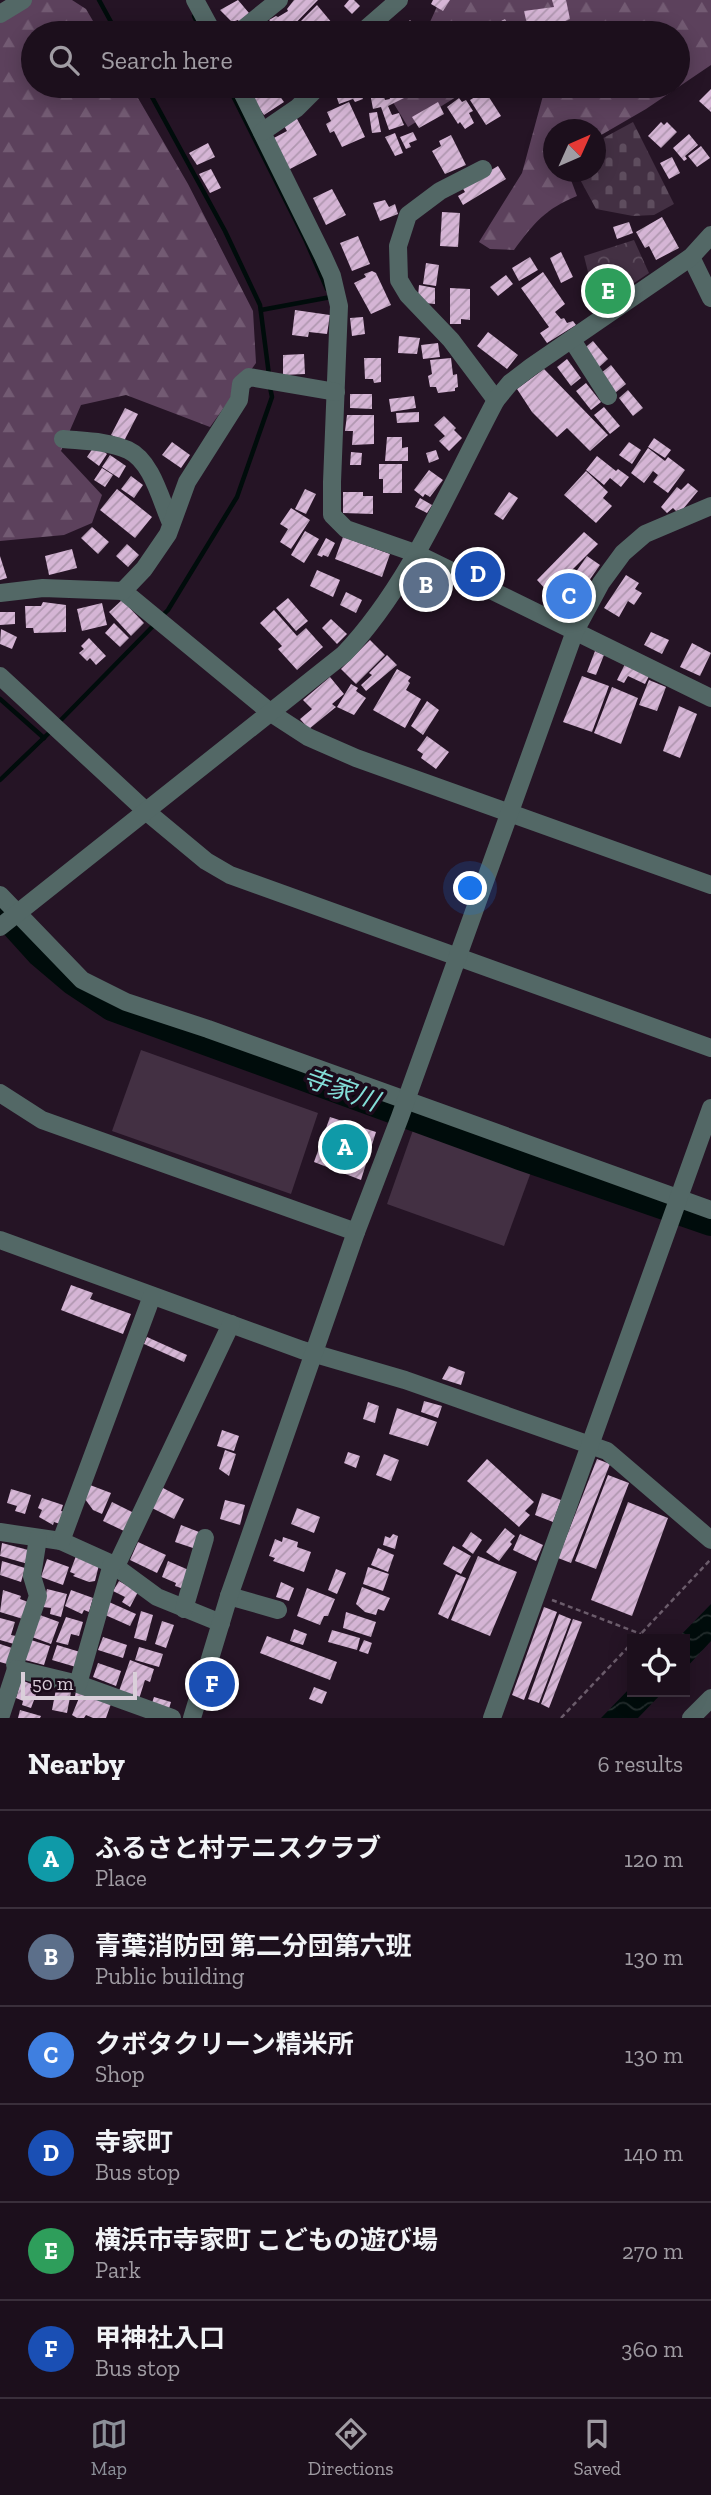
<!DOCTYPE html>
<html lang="en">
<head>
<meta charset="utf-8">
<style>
	:root { --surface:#1c0f1c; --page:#291d29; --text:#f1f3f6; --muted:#a09ca3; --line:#3a2f3b; --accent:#8c9099 }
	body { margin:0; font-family:"Zilla Slab","Noto Sans JP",serif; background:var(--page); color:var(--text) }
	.controls { position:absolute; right:21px; bottom:21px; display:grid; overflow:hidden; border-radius:0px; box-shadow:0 4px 18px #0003 }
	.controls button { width:63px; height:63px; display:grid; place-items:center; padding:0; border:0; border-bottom:2px solid var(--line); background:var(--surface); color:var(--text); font:35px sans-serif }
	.compass { position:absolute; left:543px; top:119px; width:63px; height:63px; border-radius:50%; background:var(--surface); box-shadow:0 4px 18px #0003; rotate:45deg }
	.scale { position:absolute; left:21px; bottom:18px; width:116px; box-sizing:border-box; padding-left:7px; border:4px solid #dacfda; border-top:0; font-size:19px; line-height:24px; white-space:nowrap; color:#dacfda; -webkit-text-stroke:5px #1b0b1b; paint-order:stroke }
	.you { position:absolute; left:471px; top:889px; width:24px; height:24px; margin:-18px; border:5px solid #fff; border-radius:50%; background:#1a73e8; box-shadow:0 0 0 10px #1a73e833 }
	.badge { display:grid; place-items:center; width:46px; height:46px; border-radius:50%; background:var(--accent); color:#fff; font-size:23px; font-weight:700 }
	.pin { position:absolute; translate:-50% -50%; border:4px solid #fff; box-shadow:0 2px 7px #0006 }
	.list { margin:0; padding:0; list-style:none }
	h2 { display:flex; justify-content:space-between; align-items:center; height:91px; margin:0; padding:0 28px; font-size:30px }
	h2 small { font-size:23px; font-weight:400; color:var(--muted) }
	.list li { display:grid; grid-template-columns:46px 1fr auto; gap:21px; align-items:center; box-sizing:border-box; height:98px; padding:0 28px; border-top:2px solid var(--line) }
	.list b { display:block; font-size:26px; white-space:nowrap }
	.list p { margin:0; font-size:23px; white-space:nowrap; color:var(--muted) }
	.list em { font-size:23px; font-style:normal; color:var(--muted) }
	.icon { flex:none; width:38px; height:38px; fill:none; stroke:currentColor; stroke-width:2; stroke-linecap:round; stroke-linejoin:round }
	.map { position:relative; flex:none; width:711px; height:1718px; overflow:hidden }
	.search { position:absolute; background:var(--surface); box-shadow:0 4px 18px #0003; left:21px; right:21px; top:21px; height:77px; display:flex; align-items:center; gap:18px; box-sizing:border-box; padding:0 24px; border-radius:38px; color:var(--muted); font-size:26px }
	.sheet { height:679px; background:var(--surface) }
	nav { display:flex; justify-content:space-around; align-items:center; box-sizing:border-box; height:98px; border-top:2px solid var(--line); background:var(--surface); font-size:19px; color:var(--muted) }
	nav a { display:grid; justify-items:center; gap:4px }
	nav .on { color:var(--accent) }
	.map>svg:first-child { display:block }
	.forest { fill:url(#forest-firs) }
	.cemetery { fill:url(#cemetery-stones) }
	.park { fill:url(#park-crowns) }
	.pitch { fill:#433043 }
	.water { fill:url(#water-waves) }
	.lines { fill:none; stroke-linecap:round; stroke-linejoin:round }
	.stream { stroke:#000c0b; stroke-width:4.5 }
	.river { stroke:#000c0b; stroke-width:28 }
	.building { fill:url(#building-hatch) }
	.path { stroke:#6b5c6b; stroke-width:2.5; stroke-dasharray:5 3.5; stroke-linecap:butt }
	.minor { stroke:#536866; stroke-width:18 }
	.labels { text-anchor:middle; stroke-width:7; stroke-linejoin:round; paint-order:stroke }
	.water-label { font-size:26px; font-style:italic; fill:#83ddd7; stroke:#1b0b1b }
</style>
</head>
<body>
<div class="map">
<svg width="711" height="1718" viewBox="0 0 711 1718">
	<defs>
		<pattern id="forest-firs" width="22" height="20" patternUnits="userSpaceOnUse" patternTransform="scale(1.75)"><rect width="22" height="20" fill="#5c415c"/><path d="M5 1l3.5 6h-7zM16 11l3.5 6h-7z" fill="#735b73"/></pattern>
		<pattern id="cemetery-stones" width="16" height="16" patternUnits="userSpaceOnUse" patternTransform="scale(1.75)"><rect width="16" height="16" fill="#433043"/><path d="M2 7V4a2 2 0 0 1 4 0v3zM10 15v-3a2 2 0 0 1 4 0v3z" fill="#5e4d5e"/></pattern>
		<pattern id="park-crowns" width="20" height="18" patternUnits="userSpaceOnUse" patternTransform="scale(1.75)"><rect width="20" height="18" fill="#433043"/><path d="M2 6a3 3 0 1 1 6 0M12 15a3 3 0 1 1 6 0" fill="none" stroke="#5e4d5e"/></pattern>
		<pattern id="water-waves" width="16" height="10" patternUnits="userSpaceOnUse" patternTransform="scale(1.75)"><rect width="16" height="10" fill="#000c0b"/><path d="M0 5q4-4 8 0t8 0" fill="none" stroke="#252e2e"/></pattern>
		<pattern id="building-hatch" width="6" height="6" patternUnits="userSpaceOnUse" patternTransform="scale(1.75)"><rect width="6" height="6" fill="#d5b5d5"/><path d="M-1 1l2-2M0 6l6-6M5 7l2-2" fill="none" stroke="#b097b0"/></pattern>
	</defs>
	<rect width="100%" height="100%" fill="#251425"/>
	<g class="forest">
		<polygon points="21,0 72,0 86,9 100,33 33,33 33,86 131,86 188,184 253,311 256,363 210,427 126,395 81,405 61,451 102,495 92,523 64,535 0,541 0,8"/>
		<path d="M440,0H711V65L646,109L596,138V130H554V172H568L577,196C545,209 534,223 514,250L490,249L479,242L522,173L544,92L516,86H678V33H425Z"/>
		<polygon points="393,86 498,86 456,97 408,127 391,99"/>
	</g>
	<polygon class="cemetery" points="633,122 674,204 654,215 633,216 596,209 576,172 596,172 596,142"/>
	<polygon class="park" points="634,240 649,273 597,308 584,256"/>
	<g class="pitch">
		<polygon points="141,1050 318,1113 291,1194 112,1131"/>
		<polygon points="413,1130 531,1172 504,1246 387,1204"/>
	</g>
	<g class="water">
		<polygon points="711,1604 711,1641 685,1669 685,1639 677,1639"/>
		<polygon points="632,1686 632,1692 663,1692 638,1718 601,1718"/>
	</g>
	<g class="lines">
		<g class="stream">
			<polyline points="99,0 117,33"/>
			<polyline points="194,16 202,33"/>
			<polyline points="146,86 225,231 260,305 269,375"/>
			<polyline points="228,86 306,241 327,289"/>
			<polyline points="261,310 331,297"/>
			<polyline points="162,616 168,610 237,497 272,397 270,387"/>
			<polyline points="0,699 44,738"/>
			<polyline points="57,724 156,623"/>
			<polyline points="0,780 51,731"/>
		</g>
		<polyline class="river" points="0,909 40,953 73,981 112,1007 520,1156 711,1222"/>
	</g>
	<g class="building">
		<polygon points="238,0 249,13 240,23 238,20 232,22 220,10"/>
		<polygon points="294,0 318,0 286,33 254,33 267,26 271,22 269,20 276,16 278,17 288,11 287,9"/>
		<polygon points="349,0 354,0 360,6 352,14 344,6"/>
		<polygon points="433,0 450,0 443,11 431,4"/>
		<polygon points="552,0 566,0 570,19 563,22 565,28 558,29 559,33 529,33 524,11 554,7"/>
		<polygon points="317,5 337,29 333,33 310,33 299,23"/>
		<polygon points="505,19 513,33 490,33 488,28"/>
		<polygon points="410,20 422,33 397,33"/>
		<polygon points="260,86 293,86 279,95 284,102 264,115 251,96 262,89"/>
		<polygon points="353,86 358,86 363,99 355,102 353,99 339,104 335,92"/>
		<polygon points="385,86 399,86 404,98 388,106 392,115 399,113 404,125 389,130 381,107 373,109 370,93 382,90 385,100 390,99"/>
		<polygon points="711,89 711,112 699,101"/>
		<polygon points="485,91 501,116 486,125 470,100"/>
		<polygon points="459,98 462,102 466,100 473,111 469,113 474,123 465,129 460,122 458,124 447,107"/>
		<polygon points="349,102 365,137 342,147 334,131 330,133 326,124 331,121 327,112"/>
		<polygon points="438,102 444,114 419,128 412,117"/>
		<polygon points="377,112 381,132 372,133 369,113"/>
		<polygon points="296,117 317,155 288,170 272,139 287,131 283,124"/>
		<polygon points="661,122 664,125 667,122 677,132 661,148 648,136"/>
		<polygon points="413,132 417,140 409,143 411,147 406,149 400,137"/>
		<polygon points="395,133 403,153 395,156 385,137"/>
		<polygon points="689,134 698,145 685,156 687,159 684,161 673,148"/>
		<polygon points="451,135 466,165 445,174 432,151 441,146 439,141"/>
		<polygon points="208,143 215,157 197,165 189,153"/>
		<polygon points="701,146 710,158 697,167 688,156"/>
		<polygon points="672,157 680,173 669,179 660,163"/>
		<polygon points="498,166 506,179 463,205 458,196 465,192 462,187"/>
		<polygon points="211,169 221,188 210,193 199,174"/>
		<polygon points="332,189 346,215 326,225 313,198"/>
		<polygon points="385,200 389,207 395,204 398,214 380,221 373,203"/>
		<polygon points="442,212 460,213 458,247 440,246"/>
		<polygon points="662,217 679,248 656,260 649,246 645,248 636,232"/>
		<polygon points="629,222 633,233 617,239 613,227"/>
		<polygon points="358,236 370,264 352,271 340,243"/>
		<polygon points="561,252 573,277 561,283 550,258"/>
		<polygon points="530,257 538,270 519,281 512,268"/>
		<polygon points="426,263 439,265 436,286 423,284"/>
		<polygon points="372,271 376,273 391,305 371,314 354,283 366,277 364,274"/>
		<polygon points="543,272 565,304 555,312 561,319 564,318 567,323 573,321 576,325 547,343 540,333 549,327 521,288"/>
		<polygon points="506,275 513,284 498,296 490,287"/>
		<polygon points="419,285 435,288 435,304 424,303 418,297"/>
		<polygon points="450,288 470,289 470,320 461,319 461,324 450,324"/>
		<polygon points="295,310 330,315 327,334 309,332 308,337 292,335"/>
		<polygon points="363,317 365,334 352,336 350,318"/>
		<polygon points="488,332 518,355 507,369 477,346"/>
		<polygon points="399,336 420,338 417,354 398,353"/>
		<polygon points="593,341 608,359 597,369 581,351"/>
		<polygon points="438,343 440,357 423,359 421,345"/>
		<polygon points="304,354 305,374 283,375 283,355"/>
		<polygon points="364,358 381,358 381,382 374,383 373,379 365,379"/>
		<polygon points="451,358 453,375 457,374 458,387 455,388 455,391 438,393 436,387 430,387 428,376 432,374 430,360"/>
		<polygon points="567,359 581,378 571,386 557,367"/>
		<polygon points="611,365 626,384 615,393 600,374"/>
		<polygon points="544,369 608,435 590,451 567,428 557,437 532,412 517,389"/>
		<polygon points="586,383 601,402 591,410 576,391"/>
		<polygon points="628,390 643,408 633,416 619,398"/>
		<polygon points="350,394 372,394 372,409 350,408"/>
		<polygon points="414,396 416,408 391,412 389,399"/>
		<polygon points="604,407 620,426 610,434 594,415"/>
		<polygon points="125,408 138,414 124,441 111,435"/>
		<polygon points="419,412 419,422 397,423 396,413"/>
		<polygon points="347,415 374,415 374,444 352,445 353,431 345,431"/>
		<polygon points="444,416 456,428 454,430 462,438 449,451 439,441 445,436 434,425"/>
		<polygon points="387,437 402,437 402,448 408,447 408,461 385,461"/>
		<polygon points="654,438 671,450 665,458 648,447"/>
		<polygon points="172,442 190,455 181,468 162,455"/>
		<polygon points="629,442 641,450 632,464 619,455"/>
		<polygon points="95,445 107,454 99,466 87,457"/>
		<polygon points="648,448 665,461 668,457 685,470 668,493 653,482 658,475 653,471 644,483 631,473"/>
		<polygon points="436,450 439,459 429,463 426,453"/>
		<polygon points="351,452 362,453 361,465 350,465"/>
		<polygon points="110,455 126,466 119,478 102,467"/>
		<polygon points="597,456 616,471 618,469 629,477 621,487 610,478 604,485 586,470"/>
		<polygon points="379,464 402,464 402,493 383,493 383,479 379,479"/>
		<polygon points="102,468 113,475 105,487 94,480"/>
		<polygon points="429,470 443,480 430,497 425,494 423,497 414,490"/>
		<polygon points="586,471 608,492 603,498 612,506 596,523 564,495"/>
		<polygon points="131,476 143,485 134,498 121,489"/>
		<polygon points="688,483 698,491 683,509 676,511 673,508 667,513 661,507 677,487 681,490"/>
		<polygon points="117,489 152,517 135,538 100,510"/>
		<polygon points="305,489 316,494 306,514 295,509"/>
		<polygon points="343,492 363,492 363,496 373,496 373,514 343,513"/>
		<polygon points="509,492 518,498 503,520 494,514"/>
		<polygon points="420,498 432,505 427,513 415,507"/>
		<polygon points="291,508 310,520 291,549 280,542 288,529 280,524"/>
		<polygon points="92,527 109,542 98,554 81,538"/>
		<polygon points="305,531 319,539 304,563 291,555"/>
		<polygon points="584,532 598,544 549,593 537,580"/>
		<polygon points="343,537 390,554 382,577 335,559"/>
		<polygon points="326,538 335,543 328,557 323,555 322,557 317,555"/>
		<polygon points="127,544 139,555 128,567 116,556"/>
		<polygon points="72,549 77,568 49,575 45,556"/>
		<polygon points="0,556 7,578 0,580"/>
		<polygon points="587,556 600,565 586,585 573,576"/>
		<polygon points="317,570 340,580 333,597 310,586"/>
		<polygon points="424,575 435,581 427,596 416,591"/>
		<polygon points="626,575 639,583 635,589 642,593 634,605 628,601 619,617 604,608"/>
		<polygon points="571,578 585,587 573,605 560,597"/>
		<polygon points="346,592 362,600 356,613 340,605"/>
		<polygon points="288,598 308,621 296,631 276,608"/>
		<polygon points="122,600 144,623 131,636 109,612"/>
		<polygon points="43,602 66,605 66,632 34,633 33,628 26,628 25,606 41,606"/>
		<polygon points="102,603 107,625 82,631 77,609"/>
		<polygon points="274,610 297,636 306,628 323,647 297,670 278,649 282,646 260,623"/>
		<polygon points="0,612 15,612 15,624 0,625"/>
		<polygon points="331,619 347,634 337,644 322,628"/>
		<polygon points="114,623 129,638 120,647 105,633"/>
		<polygon points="1,629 17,637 12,649 0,644"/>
		<polygon points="651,632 669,640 662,654 644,645"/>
		<polygon points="89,638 106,656 96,665 90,658 87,661 79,653 84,649 81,646"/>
		<polygon points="370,640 385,655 356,684 341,669"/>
		<polygon points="692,643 711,653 700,676 680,667"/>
		<polygon points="595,651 604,655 596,675 587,672"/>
		<polygon points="387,655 397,665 366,691 361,685 372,675 369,673"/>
		<polygon points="625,664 649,676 645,684 628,676 624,683 617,680"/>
		<polygon points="397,669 411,677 408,681 410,683 406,690 421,699 405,728 373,710"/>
		<polygon points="582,676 609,686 592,732 563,722"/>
		<polygon points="330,677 344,694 332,704 336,707 309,729 300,719 312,709 303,700"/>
		<polygon points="649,680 666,687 657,711 639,705"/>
		<polygon points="351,684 358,688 356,691 366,698 354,715 337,707"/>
		<polygon points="612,687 638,698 621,744 594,733"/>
		<polygon points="427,701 439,710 423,735 411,726"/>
		<polygon points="679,706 697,714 680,758 663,751"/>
		<polygon points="427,736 449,752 436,769 421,758 423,754 417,750"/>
		<polygon points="330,1117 376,1132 361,1180 314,1162"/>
		<polygon points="71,1285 93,1293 90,1299 131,1314 123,1334 61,1310"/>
		<polygon points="147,1337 187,1355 184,1362 144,1344"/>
		<polygon points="449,1366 465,1372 461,1385 442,1379"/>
		<polygon points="424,1401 442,1406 438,1418 421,1412"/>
		<polygon points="368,1402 379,1406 375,1423 363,1419"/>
		<polygon points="397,1408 437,1422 428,1446 389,1434"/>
		<polygon points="222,1430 239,1436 234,1451 217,1446"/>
		<polygon points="225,1450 236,1454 229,1476 219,1469"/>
		<polygon points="348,1452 360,1456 356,1468 344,1463"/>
		<polygon points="384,1454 399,1460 391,1481 376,1475"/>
		<polygon points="487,1459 534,1502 525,1511 530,1515 519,1527 467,1481"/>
		<polygon points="597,1459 610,1464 571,1563 558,1558"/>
		<polygon points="608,1475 629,1483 596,1569 575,1561"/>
		<polygon points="90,1485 111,1493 102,1514 93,1510 85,1499"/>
		<polygon points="163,1488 184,1499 174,1519 152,1508"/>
		<polygon points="11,1489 31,1495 25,1514 15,1511 17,1506 7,1503"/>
		<polygon points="542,1493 561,1500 553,1522 535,1515"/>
		<polygon points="42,1498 63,1505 61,1511 65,1512 60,1524 54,1522 53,1525 39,1517 42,1510 38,1508"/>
		<polygon points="225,1500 245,1505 240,1525 220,1519"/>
		<polygon points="112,1502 134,1513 124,1531 103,1521"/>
		<polygon points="628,1502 668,1518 632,1616 591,1600"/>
		<polygon points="297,1508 320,1517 314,1533 291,1524"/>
		<polygon points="181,1525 199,1532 193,1548 175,1542"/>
		<polygon points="505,1528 515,1536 510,1542 512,1544 499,1561 486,1552"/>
		<polygon points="471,1532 482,1540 473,1554 462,1546"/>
		<polygon points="393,1534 398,1536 395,1549 383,1545 385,1536 390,1538"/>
		<polygon points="520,1534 543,1545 536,1561 513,1550"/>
		<polygon points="283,1537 298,1542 297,1547 311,1552 304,1572 273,1561 275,1558 269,1556 275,1539 282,1542"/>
		<polygon points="138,1542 166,1555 157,1573 130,1560"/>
		<polygon points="2,1543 32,1551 28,1564 0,1556"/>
		<polygon points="453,1546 471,1556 461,1574 443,1564"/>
		<polygon points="378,1548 394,1555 388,1572 371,1565"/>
		<polygon points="76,1556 99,1565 95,1581 89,1582 73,1576 75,1574 70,1572"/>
		<polygon points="478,1556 517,1572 490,1636 451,1620"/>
		<polygon points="47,1559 69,1567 63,1585 41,1577"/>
		<polygon points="2,1561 25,1568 21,1582 0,1575"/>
		<polygon points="168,1561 191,1571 184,1589 175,1586 176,1583 162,1577"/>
		<polygon points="368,1567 389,1574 383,1591 363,1584"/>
		<polygon points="336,1569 346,1573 337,1594 328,1590"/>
		<polygon points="456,1574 466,1578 448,1619 438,1614"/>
		<polygon points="119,1581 138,1592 130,1607 122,1602 125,1597 113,1591"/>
		<polygon points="281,1582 294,1588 289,1601 276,1597"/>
		<polygon points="362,1587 390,1598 384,1611 378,1609 376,1615 365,1612 356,1604"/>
		<polygon points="307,1588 335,1599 328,1616 324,1616 320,1625 297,1616"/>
		<polygon points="47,1589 67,1594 61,1617 50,1614 51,1608 43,1607"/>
		<polygon points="3,1590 21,1596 20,1599 28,1602 23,1619 0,1612"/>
		<polygon points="71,1590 93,1598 89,1612 84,1610 82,1614 65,1606"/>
		<polygon points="109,1602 136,1614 130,1626 103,1614"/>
		<polygon points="544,1607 557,1612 524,1700 512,1695"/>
		<polygon points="141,1611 153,1615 146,1641 134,1638"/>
		<polygon points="346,1612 376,1622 371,1637 343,1628"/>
		<polygon points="559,1614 571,1619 539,1703 528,1699"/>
		<polygon points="40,1615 59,1622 51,1644 32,1637"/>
		<polygon points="66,1617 83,1622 79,1636 71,1634 68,1645 56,1642"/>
		<polygon points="0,1618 15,1622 11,1635 16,1636 14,1644 0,1640"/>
		<polygon points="573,1619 582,1622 549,1708 541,1704"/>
		<polygon points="162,1621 174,1625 166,1648 155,1644"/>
		<polygon points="294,1629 307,1634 303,1645 290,1641"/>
		<polygon points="332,1630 360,1638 357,1650 328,1642"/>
		<polygon points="267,1636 337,1662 330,1680 260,1653"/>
		<polygon points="103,1637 127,1645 123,1658 98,1650"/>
		<polygon points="31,1640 50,1646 44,1665 25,1660"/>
		<polygon points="364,1640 372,1643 368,1654 359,1651"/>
		<polygon points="0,1644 12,1648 7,1664 0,1662"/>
		<polygon points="57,1645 80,1652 76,1667 52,1660"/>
		<polygon points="139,1647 163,1654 159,1667 135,1660"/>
		<polygon points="130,1660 154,1669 150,1682 145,1680 139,1699 119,1691"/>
		<polygon points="98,1663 121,1671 116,1686 93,1677"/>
		<polygon points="21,1680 39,1687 31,1708 22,1705 23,1701 16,1698"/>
		<polygon points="314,1687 327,1692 322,1704 309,1699"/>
		<polygon points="56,1689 71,1692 67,1713 52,1710"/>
		<polygon points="76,1691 111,1704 106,1718 93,1718 86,1715 84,1718 77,1718 72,1715 79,1698 75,1696"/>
		<polygon points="154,1697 171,1702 168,1712 151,1706"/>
		<polygon points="20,1710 41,1716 40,1718 18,1718"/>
	</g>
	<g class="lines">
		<g class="path">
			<polyline points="552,1600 641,1634"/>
			<polyline points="636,1639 711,1559"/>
			<polyline points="561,1718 632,1643"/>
		</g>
		<g class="minor">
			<polyline points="195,0 213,33"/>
			<polyline points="0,14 23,0"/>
			<polyline points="238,33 279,0"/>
			<polyline points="361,33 399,0"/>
			<polyline points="239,86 323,256 332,276 339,306 332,482 332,515 346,529 415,553 711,698"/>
			<polyline points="262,132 297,108 319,86"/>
			<polyline points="483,169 440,191 408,215 398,246 399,280 408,295 451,340 496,400"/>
			<polyline points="691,257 711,298"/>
			<polyline points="572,340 608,396"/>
			<path d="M63,439C84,441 108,441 128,450C152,461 161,501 171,523"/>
			<polyline points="123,591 271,713 308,737 356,758 711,885"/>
			<polyline points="0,593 43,588 123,591 144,569 168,534 187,482 239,400 241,384 249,377 336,392"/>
			<polyline points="0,676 147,812 206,861 230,875 711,1048"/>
			<polyline points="0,895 82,980 126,1002 208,1029 711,1210"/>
			<path d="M0,927L344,654C410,585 451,484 496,400L510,383L531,367L691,257L711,235"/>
			<polyline points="0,1093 42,1120 356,1232"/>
			<polyline points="0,1240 302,1350 405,1380 607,1451 711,1540"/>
			<polyline points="0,1532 61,1541 112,1564 157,1597 221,1623"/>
			<polyline points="61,1541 152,1296"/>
			<polyline points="229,1596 278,1610"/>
			<polyline points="184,1609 205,1538"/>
			<polyline points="16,1669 15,1664 38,1596 32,1576 38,1538"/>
			<polyline points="78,1684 172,1718"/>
			<polyline points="0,1718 16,1669 78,1684 112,1564 119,1560 231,1324"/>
			<polyline points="192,1718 229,1596 356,1232 400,1117 575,631 601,583 623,553 645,534 711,506"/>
			<polyline points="492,1718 711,1108"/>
			<polyline points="691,1718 711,1698"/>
		</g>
	</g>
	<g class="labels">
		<g class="water-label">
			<text transform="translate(341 1089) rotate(20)" y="9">寺家川</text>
		</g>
	</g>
</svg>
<div class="controls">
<button><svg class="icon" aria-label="locate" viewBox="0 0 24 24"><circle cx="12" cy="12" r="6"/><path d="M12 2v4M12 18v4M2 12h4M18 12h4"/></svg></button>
</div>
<svg class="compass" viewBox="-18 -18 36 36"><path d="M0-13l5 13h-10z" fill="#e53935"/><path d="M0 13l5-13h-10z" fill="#a09ca3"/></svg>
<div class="scale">50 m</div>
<div class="you"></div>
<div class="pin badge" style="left:345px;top:1147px;background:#0f9aa8">A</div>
<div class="pin badge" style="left:426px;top:585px;background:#5c6f8a">B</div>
<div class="pin badge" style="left:569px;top:596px;background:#3f7fe0">C</div>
<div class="pin badge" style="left:478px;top:574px;background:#1a4fb4">D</div>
<div class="pin badge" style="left:608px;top:291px;background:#2e9e5b">E</div>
<div class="pin badge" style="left:212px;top:1684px;background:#1a4fb4">F</div>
<div class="search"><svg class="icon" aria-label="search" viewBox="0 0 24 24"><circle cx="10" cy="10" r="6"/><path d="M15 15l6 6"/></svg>Search here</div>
</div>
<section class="sheet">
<h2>Nearby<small>6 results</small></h2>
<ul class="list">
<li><span class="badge" style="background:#0f9aa8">A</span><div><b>ふるさと村テニスクラブ</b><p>Place</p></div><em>120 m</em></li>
<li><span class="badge" style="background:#5c6f8a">B</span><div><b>青葉消防団 第二分団第六班</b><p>Public building</p></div><em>130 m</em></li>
<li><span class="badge" style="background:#3f7fe0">C</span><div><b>クボタクリーン精米所</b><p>Shop</p></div><em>130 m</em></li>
<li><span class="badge" style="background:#1a4fb4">D</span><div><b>寺家町</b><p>Bus stop</p></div><em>140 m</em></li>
<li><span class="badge" style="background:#2e9e5b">E</span><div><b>横浜市寺家町 こどもの遊び場</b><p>Park</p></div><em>270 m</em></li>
<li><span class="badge" style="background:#1a4fb4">F</span><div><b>甲神社入口</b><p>Bus stop</p></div><em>360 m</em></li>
</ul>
</section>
<nav>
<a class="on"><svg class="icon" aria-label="map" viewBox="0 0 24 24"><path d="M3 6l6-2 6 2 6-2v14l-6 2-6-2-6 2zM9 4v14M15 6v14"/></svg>Map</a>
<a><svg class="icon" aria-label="directions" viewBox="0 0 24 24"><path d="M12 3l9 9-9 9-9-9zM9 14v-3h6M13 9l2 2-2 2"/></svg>Directions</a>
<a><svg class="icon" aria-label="saved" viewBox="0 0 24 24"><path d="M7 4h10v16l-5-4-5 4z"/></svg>Saved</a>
</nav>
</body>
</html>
